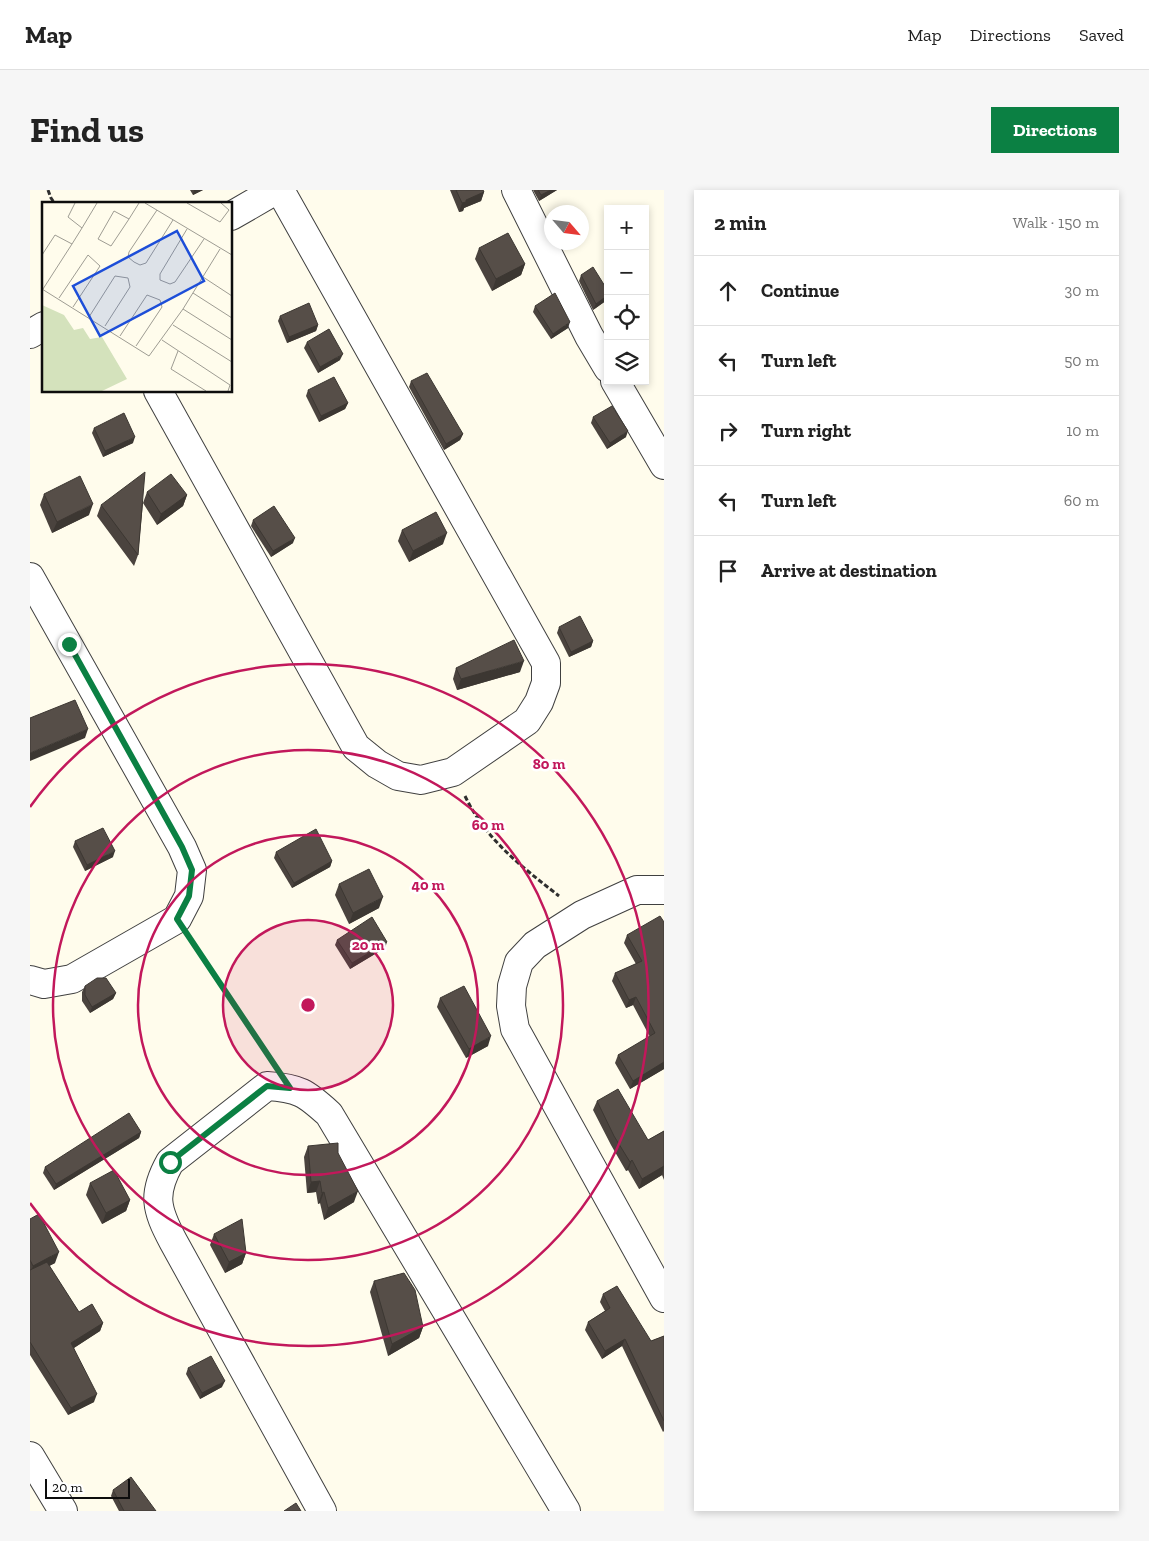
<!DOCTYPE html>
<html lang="en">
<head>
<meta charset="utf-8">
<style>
	:root { --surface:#fff; --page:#f6f6f6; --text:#222; --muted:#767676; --line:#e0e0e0; --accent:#0b8043 }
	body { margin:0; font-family:"Zilla Slab",serif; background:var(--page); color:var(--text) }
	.controls { position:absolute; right:15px; top:15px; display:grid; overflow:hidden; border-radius:0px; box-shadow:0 2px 8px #0003 }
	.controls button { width:45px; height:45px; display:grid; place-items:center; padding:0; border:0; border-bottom:1px solid var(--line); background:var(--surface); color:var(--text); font:25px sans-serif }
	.compass { position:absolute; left:514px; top:15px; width:45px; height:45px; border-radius:50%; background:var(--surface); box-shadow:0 2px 8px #0003; rotate:118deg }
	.scale { position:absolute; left:15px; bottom:12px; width:85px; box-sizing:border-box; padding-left:5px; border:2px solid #0d0d0d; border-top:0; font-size:14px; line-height:18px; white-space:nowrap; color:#0d0d0d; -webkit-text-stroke:4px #fff; paint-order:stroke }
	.stop { position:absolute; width:15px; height:15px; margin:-11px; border:4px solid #0b8043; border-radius:50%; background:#fff }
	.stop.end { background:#0b8043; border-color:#fff; box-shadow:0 1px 5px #0008 }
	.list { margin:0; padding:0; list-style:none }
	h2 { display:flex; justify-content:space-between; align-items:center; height:65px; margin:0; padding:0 20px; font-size:21px }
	h2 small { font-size:16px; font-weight:400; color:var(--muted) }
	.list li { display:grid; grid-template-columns:32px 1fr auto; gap:15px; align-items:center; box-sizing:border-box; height:70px; padding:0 20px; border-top:1px solid var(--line) }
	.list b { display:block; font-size:19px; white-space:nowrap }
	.list em { font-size:16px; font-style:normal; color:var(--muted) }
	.icon { flex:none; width:28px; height:28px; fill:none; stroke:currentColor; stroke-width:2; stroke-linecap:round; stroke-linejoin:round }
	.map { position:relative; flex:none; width:634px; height:1321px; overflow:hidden; border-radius:0px }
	header { display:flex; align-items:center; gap:30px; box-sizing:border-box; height:70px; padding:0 25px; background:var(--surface); border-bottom:1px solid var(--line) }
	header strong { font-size:24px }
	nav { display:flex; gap:28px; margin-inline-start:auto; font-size:18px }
	.intro { display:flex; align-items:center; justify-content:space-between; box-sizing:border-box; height:120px; padding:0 30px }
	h1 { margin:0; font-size:35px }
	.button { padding:12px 22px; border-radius:0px; background:var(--accent); color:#fff; font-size:18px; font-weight:700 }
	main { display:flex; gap:30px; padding:0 30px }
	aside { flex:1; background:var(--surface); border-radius:0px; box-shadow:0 2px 8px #0003 }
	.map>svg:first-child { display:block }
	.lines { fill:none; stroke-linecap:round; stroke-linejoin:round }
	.minor-casing { stroke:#404040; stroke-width:30 }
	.path { stroke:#2f2f2f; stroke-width:3; stroke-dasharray:5 2.5; stroke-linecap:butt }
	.minor { stroke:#fff; stroke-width:28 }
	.wall { fill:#4a433e }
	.shaded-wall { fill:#3c3732 }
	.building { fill:#564e48; stroke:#3c3732 }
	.route { stroke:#0b8043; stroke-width:6 }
	.ring { fill:none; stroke:#c2185b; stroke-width:2.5 }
	.inset-road { fill:none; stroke:#9e9c93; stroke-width:1 }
	.view { fill:#1d4ed8; fill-opacity:0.15; stroke:#1d4ed8; stroke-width:2.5 }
	.inset-edge { fill:none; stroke:#0d0d0d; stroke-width:2.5 }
	.centre { fill:#c2185b; stroke:#fff; stroke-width:2.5 }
	.ring-label { font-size:15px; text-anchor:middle; font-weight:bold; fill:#c2185b; stroke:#fff; stroke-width:5; stroke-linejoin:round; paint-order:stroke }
</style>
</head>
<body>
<header>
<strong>Map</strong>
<nav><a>Map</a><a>Directions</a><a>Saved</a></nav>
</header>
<div class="intro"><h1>Find us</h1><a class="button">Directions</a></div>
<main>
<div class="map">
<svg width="634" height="1321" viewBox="0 0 634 1321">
	<rect width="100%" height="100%" fill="#fffcec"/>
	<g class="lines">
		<defs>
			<g id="minor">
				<polyline points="486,0 559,146 578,178"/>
				<polyline points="201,26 246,0"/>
				<polyline points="0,144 14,136"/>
				<polyline points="585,191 634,275"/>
				<polyline points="128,201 326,557 347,574 368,586 391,590 423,582 497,531 509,512 516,493 516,473 250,0"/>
				<polyline points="0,387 152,657 162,680 159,706 147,729 42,789 14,794 0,790"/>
				<polyline points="634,700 607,700 552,725 505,755 489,772 482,796 481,816 485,839 634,1108"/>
				<polyline points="0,1266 33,1321"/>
				<path d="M292,1321L143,1051C126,1019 122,1004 140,972L237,896C269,898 276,903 299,924L536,1321"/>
			</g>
		</defs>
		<use href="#minor" class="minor-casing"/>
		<g class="path">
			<polyline points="18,0 21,8 25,14"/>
			<path d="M435,606C456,650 491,676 529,706"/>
			<polyline points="163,753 240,868"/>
		</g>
		<use href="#minor" class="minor"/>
	</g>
	<g class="wall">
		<polygon points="160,0 173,0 163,5"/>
		<polygon points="420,0 453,0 454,2 451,11 434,18 433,21 429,22"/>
		<polygon points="503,0 527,0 509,11"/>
		<polygon points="449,58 495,74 491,85 462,101 445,69"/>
		<polygon points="551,85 577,110 563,120 549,91"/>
		<polygon points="505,116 538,138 521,149 503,122"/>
		<polygon points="250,126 288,135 286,141 257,153 248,131"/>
		<polygon points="277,152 310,170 288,183 274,158"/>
		<polygon points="381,191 433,244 430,250 414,260 379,197"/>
		<polygon points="278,200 318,213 315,219 289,232 276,206"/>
		<polygon points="563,227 596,247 577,259 561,233"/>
		<polygon points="64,238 103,253 73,267 62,243"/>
		<polygon points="117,302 157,305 153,316 127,335 113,313 108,365 104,376 67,326 71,315 113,313"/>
		<polygon points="14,304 59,325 22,343 10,315"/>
		<polygon points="223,330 263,353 241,367 221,336"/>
		<polygon points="372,340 413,354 379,372 368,351"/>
		<polygon points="529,437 563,451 561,457 539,467 527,443"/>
		<polygon points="426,478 490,482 427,500 423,489"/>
		<polygon points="45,651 83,667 55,681 43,657"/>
		<polygon points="246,662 302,671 300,677 262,698 244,668"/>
		<polygon points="309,694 349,718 319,734 305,705"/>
		<polygon points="634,732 634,879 600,899 585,873 588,865 620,847 603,815 596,818 582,791 585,783 606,774 594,753 597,745"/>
		<polygon points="307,750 355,758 320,779 305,755"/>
		<polygon points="55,796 86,803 83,809 60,823 52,811 52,802"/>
		<polygon points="410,808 458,856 436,868 407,817"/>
		<polygon points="567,911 618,950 634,941 634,990 632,985 609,999 598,980 596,981 581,955 563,920"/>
		<polygon points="111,942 109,948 24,1000 13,983 15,977"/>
		<polygon points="278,956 308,963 324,1012 294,1030 290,1013 288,1014 286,1002 277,1003 274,967"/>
		<polygon points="60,993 100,1010 96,1021 72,1034 56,1005"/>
		<polygon points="0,1029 25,1073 19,1076 49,1122 73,1133 70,1141 44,1158 64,1212 38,1225 0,1165"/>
		<polygon points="184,1044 216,1063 212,1074 195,1083 180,1055"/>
		<polygon points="344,1091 393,1137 389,1148 358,1166 340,1102"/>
		<polygon points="573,1104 621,1151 634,1146 634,1241 633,1242 592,1156 572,1169 555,1140 558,1132 575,1121 570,1112"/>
		<polygon points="158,1178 192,1197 170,1209 156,1184"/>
		<polygon points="83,1300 126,1321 89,1321 81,1306"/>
	</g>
	<g class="shaded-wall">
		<polygon points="164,0 173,0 163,5"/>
		<polygon points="521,0 527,0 509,11 511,5"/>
		<polygon points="454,2 451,11 434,18 433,21 429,22 432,13 436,10"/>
		<polygon points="495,74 491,85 462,101 466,89"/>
		<polygon points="578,105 577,110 563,120 566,114"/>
		<polygon points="540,132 538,138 521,149 523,144"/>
		<polygon points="288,135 286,141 257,153 259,147"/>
		<polygon points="313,164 310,170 288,183 290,177"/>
		<polygon points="318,213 315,219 289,232 291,226"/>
		<polygon points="598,241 596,247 577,259 580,253"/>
		<polygon points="433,244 430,250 414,260 416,254"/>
		<polygon points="105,247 103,253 73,267 75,261"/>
		<polygon points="157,305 153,316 127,335 131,324"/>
		<polygon points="63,314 59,325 22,343 27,332"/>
		<polygon points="417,343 413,354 379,372 383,361"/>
		<polygon points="265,348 263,353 241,367 243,361"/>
		<polygon points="563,451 561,457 539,467 541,462"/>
		<polygon points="494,471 490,482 427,500 431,489"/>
		<polygon points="58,539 55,548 0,571 0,563"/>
		<polygon points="85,661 83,667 55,681 57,675"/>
		<polygon points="302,671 300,677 262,698 264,693"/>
		<polygon points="353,707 349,718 319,734 323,723"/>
		<polygon points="357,752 355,758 320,779 322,773"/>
		<polygon points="86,803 83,809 60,823 62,817"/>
		<polygon points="606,807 603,815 596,818 599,810"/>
		<polygon points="461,846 458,856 436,868 439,859"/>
		<polygon points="634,872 634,879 600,899 603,891"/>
		<polygon points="111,942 109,948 24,1000 26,994"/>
		<polygon points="602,970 598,980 596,981 600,972"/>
		<polygon points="634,976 632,985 609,999 612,989"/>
		<polygon points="290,991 286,1002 277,1003 281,992"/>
		<polygon points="328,1001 324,1012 294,1030 298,1018"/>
		<polygon points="294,1002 290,1013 288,1014 292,1003"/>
		<polygon points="100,1010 96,1021 72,1034 76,1023"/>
		<polygon points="29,1062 25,1073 0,1086 0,1084 3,1076"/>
		<polygon points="216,1063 212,1074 195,1083 199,1072"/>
		<polygon points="73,1133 70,1141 39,1161 41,1153"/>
		<polygon points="393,1137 389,1148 358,1166 362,1154"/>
		<polygon points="595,1149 592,1156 572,1169 575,1161"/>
		<polygon points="195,1191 192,1197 170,1209 172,1203"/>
		<polygon points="67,1204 64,1212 38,1225 41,1218"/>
	</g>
	<g class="building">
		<polygon points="426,0 453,0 454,2 436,10 436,12 432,13"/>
		<polygon points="508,0 521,0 511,5"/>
		<polygon points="478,43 495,74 466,89 449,58"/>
		<polygon points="563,77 578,101 578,105 566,114 551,85"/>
		<polygon points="525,103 540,132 523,144 505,116"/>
		<polygon points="279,113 288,135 259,147 250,126"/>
		<polygon points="299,139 313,164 290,177 277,152"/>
		<polygon points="397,183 433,244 416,254 381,191"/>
		<polygon points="304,187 318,213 291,226 278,200"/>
		<polygon points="582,216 598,241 580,253 563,227"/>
		<polygon points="94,223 105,247 75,261 64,238"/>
		<polygon points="115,282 108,365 71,315"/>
		<polygon points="141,284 157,305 131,324 117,302"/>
		<polygon points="50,286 63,314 27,332 14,304"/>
		<polygon points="244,316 265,348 243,361 223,330"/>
		<polygon points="406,322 417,343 383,361 372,340"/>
		<polygon points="550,426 563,451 541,462 529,437"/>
		<polygon points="484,450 494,471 431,489 426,478"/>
		<polygon points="45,510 58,539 0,563 0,528"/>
		<polygon points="73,638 85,661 57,675 45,651"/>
		<polygon points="286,639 302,671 264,693 246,662"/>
		<polygon points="339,679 353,707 323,723 309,694"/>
		<polygon points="630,726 634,732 634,872 603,891 588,865 625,843 606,807 599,810 585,783 612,771 597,745"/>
		<polygon points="342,727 357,752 322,773 307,750"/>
		<polygon points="67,788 76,788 86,803 62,817 55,805 55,796"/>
		<polygon points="434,796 461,846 439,859 410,808"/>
		<polygon points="588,899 618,950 634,941 634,976 612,989 602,970 600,972 584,946 567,911"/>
		<polygon points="99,923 111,942 26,994 15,977"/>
		<polygon points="308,953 308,963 328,1001 298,1018 294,1002 292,1003 290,991 281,992 278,956"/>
		<polygon points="84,980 100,1010 76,1023 60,993"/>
		<polygon points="9,1024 29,1062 3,1076 0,1070 0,1029"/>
		<polygon points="212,1029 216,1063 199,1072 184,1044"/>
		<polygon points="17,1072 49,1122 62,1114 73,1133 41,1153 67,1204 41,1218 0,1152 0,1080"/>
		<polygon points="374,1083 385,1100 393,1137 362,1154 344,1091"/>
		<polygon points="587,1096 621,1151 634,1146 634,1231 595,1149 575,1161 558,1132 580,1118 573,1104"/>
		<polygon points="181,1166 195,1191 172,1203 158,1178"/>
		<polygon points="101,1287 126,1321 94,1321 83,1300"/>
		<polygon points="266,1313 271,1321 254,1321"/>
	</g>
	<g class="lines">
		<polyline class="route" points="39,454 152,657 162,680 159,706 147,729 260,898 237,896 140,972"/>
	</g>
	<circle cx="278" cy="815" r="85" fill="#c2185b" fill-opacity=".12"/>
	<g class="ring">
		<circle cx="278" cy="815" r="85"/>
		<circle cx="278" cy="815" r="170"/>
		<circle cx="278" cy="815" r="255"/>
		<path d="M0 617A341 341 0 1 1 0 1013"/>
	</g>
	<g transform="translate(12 12)">
		<rect width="190" height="190" fill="#fffcec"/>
		<path d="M0,103L22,113L32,128L41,126L48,137L60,135L85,177L60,189H0Z" fill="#d4e2bc"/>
		<path class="inset-road" d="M33,1L26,15L40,26L55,1M103,1L190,53M145,1L178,20L187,8L179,1M115,8L87,50L86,55L92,60L98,63L104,61L131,18M87,17L72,9L56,37L69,44L87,17L97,1M145,27L118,72V78L128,82L133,80L162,37M30,42L40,26M0,53L13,33L30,42L1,87M161,75L190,94M0,87L107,154L141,107L178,47M151,91L190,116M17,96L46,53L58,64L31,105M141,107L190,138M47,115L73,74L86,76L88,85L63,124M131,123L190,160M78,134L105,93L118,98L120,105L94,144M120,138L188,183L186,189M136,149L129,167L164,189"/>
		<path class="view" d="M135,29L162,79L58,134L31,84Z"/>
		<rect width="190" height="190" class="inset-edge"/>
	</g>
	<circle cx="278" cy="815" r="8" class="centre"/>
	<g class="ring-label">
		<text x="519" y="579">80 m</text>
		<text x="458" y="640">60 m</text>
		<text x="398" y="700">40 m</text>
		<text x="338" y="760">20 m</text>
	</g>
</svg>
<div class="controls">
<button>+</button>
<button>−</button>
<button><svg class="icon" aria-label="locate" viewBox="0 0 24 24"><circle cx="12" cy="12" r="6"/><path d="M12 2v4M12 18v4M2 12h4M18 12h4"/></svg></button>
<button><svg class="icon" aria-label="layers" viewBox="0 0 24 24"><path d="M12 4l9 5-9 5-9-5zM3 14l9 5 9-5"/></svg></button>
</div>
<svg class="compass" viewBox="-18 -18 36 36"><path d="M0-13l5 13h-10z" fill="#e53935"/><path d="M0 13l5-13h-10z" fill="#767676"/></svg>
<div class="scale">20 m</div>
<div class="stop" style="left:140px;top:972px"></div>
<div class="stop end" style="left:39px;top:454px"></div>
</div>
<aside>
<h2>2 min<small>Walk · 150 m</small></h2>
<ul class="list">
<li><svg class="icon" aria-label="ahead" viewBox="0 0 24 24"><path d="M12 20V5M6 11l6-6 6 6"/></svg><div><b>Continue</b></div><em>30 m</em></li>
<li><svg class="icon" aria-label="left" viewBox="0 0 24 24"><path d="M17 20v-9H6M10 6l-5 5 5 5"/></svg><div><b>Turn left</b></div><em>50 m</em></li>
<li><svg class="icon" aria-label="right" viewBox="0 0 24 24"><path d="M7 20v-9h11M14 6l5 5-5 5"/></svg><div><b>Turn right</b></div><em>10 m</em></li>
<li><svg class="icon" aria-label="left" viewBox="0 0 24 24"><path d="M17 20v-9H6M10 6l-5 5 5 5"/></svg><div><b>Turn left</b></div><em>60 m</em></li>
<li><svg class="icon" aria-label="arrive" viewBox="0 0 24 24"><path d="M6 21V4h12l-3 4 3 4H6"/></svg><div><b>Arrive at destination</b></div></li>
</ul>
</aside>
</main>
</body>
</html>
